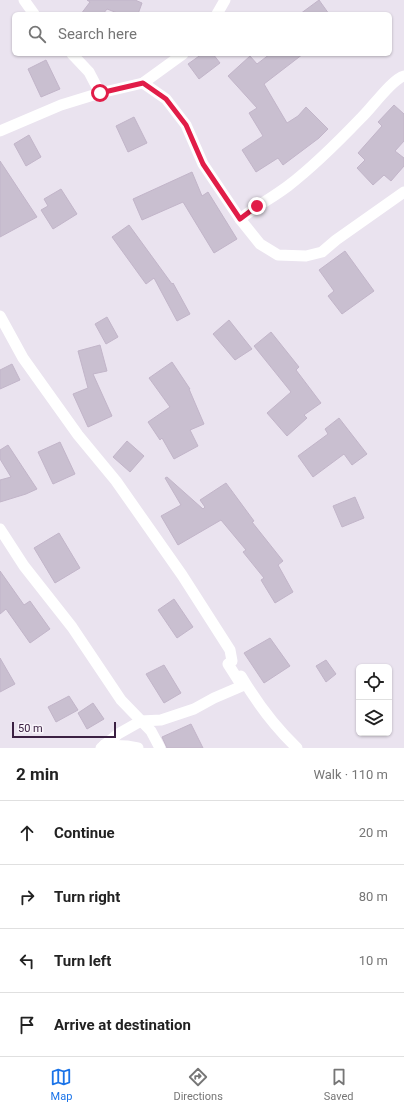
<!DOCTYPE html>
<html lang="en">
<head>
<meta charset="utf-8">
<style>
	:root { --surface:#fff; --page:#f2f2f2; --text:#222; --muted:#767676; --line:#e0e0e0; --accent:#1a73e8 }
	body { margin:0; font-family:Roboto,sans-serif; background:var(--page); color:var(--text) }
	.controls { position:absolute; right:12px; bottom:12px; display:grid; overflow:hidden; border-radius:6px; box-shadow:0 1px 3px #0004 }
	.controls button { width:36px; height:36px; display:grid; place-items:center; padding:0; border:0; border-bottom:1px solid var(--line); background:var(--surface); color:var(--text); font:20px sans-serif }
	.scale { position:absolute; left:12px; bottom:10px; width:104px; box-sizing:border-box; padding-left:4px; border:2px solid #3b2042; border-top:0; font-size:11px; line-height:14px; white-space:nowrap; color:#3b2042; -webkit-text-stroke:3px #f8f4fa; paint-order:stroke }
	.stop { position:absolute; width:12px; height:12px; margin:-9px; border:3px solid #e11d48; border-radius:50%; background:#fff }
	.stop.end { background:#e11d48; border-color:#fff; box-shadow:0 1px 4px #0008 }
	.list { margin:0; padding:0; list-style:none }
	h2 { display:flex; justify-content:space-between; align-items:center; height:52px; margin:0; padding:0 16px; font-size:17px }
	h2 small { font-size:13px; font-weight:400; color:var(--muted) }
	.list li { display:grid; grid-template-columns:26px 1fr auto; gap:12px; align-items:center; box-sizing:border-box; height:64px; padding:0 16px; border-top:1px solid var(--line) }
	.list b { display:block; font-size:15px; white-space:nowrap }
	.list em { font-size:13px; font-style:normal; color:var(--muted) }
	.icon { flex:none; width:22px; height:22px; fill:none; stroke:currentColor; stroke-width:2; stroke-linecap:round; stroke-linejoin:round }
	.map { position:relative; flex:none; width:404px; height:748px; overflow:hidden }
	.search { position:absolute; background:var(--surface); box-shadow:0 1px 3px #0004; left:12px; right:12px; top:12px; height:44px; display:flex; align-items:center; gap:10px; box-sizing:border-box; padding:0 14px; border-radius:6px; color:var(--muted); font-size:15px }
	.sheet { height:308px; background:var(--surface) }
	nav { display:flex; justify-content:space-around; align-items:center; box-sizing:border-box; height:56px; border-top:1px solid var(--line); background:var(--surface); font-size:11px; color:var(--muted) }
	nav a { display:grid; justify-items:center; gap:2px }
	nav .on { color:var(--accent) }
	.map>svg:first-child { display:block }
	.building { fill:#c9bfd0; stroke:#c2b5c9 }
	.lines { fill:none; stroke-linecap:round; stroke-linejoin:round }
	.minor { stroke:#fff; stroke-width:11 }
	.route { stroke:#e11d48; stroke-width:5 }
</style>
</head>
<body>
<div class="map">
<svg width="404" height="748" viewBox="0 0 404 748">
	<rect width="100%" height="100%" fill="#eae3ef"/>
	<g class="building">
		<polygon points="87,0 135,0 142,3 138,14 120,14 107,9 103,14 81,14 90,2"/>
		<polygon points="319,0 329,14 300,14"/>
		<polygon points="202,54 213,54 220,63 199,79 188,64"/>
		<polygon points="270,54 303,54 264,84 287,123 298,116 306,107 328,129 319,138 283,165 278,158 256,172 242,150 263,136 249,113 257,108 228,76 250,56 257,64"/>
		<polygon points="46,60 60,89 41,97 28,69"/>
		<polygon points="394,105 404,114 404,141 395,151 404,158 404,166 391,181 384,175 373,185 357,168 365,160 358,153 382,126 378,122"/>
		<polygon points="134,117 147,143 128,152 116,126"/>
		<polygon points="29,135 41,157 26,166 14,144"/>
		<polygon points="0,161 37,217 0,237"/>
		<polygon points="192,172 202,196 208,192 237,239 214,253 183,202 142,220 133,199"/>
		<polygon points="61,189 77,214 53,229 41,210 48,206 44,199"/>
		<polygon points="129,225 172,284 173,283 190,314 177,321 154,278 146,284 112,237"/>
		<polygon points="345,251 374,291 342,314 328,296 334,291 319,270"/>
		<polygon points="107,317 118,337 106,344 95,324"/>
		<polygon points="229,320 252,349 235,360 213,334"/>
		<polygon points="271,332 299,367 296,370 321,403 304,415 307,418 287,436 267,413 291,392 254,346"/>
		<polygon points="100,345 107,371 93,374 112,416 88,427 73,394 88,388 78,351"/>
		<polygon points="172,362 190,389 189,389 204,424 190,430 198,446 174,459 162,438 160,440 148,422 170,407 149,378"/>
		<polygon points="12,364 20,380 0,389 0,370"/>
		<polygon points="339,418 367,454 352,465 344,454 313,477 298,456 328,434 325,429"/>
		<polygon points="127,441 144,456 130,472 113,457"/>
		<polygon points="60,442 75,474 53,484 38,452"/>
		<polygon points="8,445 37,489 26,494 0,502 0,480 11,477 0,459 0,450"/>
		<polygon points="167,477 203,509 205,507 200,500 226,483 254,521 252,522 283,561 278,565 293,592 275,603 261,580 264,578 243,552 246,550 221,520 178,545 161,516 181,505 165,478"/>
		<polygon points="355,497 364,518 342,527 333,506"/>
		<polygon points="59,533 80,568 55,583 34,548"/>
		<polygon points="0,571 24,605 30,601 50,629 30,643 6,609 0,614"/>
		<polygon points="174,599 193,627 177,638 158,610"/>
		<polygon points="270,638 290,666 264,683 244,653"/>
		<polygon points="0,658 15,684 0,692"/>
		<polygon points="326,660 336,674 326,682 316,666"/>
		<polygon points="164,665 181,693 164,703 146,674"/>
		<polygon points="69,696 78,710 56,722 48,707"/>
		<polygon points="93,703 104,719 87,729 78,713"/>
		<polygon points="191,724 203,748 167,748 162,737"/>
	</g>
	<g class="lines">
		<g class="minor">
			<polyline points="24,0 34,14"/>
			<polyline points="217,14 225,0"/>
			<polyline points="72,54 89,72 100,93"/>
			<polyline points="143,83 166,99 186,125 203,164 240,219 260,244 278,255 306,256 322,252 336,240 404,192"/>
			<polyline points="0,131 61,105 100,93 143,83 183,54"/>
			<path d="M240,219C255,207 272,198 288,186C314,166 338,142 361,118C371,109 392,79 404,76"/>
			<polyline points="0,316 23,358 78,435 116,481 182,575 230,650 232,661 228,664 242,686 214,698 194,709 161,720 141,721 118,734 101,748"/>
			<polyline points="0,529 24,566 72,627 121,700 151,731 160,748"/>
			<path d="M241,676C257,703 275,727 297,748"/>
			<polyline points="104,745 127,746 138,748"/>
		</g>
	</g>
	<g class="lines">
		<polyline class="route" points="100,93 143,83 166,99 186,125 203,164 240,219 257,206"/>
	</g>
</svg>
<div class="controls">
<button><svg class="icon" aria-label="locate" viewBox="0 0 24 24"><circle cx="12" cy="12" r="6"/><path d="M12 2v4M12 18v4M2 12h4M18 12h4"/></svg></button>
<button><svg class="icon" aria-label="layers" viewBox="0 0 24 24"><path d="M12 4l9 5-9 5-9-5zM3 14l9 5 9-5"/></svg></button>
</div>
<div class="scale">50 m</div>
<div class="stop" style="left:100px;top:93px"></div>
<div class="stop end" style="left:257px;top:206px"></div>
<div class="search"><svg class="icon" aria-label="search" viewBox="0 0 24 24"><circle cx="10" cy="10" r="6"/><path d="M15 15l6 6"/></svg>Search here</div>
</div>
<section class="sheet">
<h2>2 min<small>Walk · 110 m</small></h2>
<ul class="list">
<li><svg class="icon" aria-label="ahead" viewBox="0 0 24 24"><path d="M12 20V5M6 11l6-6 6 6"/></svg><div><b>Continue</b></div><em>20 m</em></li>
<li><svg class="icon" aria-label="right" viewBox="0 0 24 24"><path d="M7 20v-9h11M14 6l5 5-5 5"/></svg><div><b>Turn right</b></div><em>80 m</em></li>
<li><svg class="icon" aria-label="left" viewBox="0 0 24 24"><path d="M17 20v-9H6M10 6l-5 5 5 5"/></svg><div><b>Turn left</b></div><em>10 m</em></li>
<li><svg class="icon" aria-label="arrive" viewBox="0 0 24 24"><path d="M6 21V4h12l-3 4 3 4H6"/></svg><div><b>Arrive at destination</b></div></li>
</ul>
</section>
<nav>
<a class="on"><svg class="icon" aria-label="map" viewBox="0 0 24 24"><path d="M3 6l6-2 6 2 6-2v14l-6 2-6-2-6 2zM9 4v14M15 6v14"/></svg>Map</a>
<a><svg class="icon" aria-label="directions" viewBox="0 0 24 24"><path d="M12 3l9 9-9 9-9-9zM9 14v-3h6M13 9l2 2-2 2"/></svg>Directions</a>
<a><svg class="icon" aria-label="saved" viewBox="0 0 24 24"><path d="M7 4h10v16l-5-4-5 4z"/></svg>Saved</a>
</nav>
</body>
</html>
